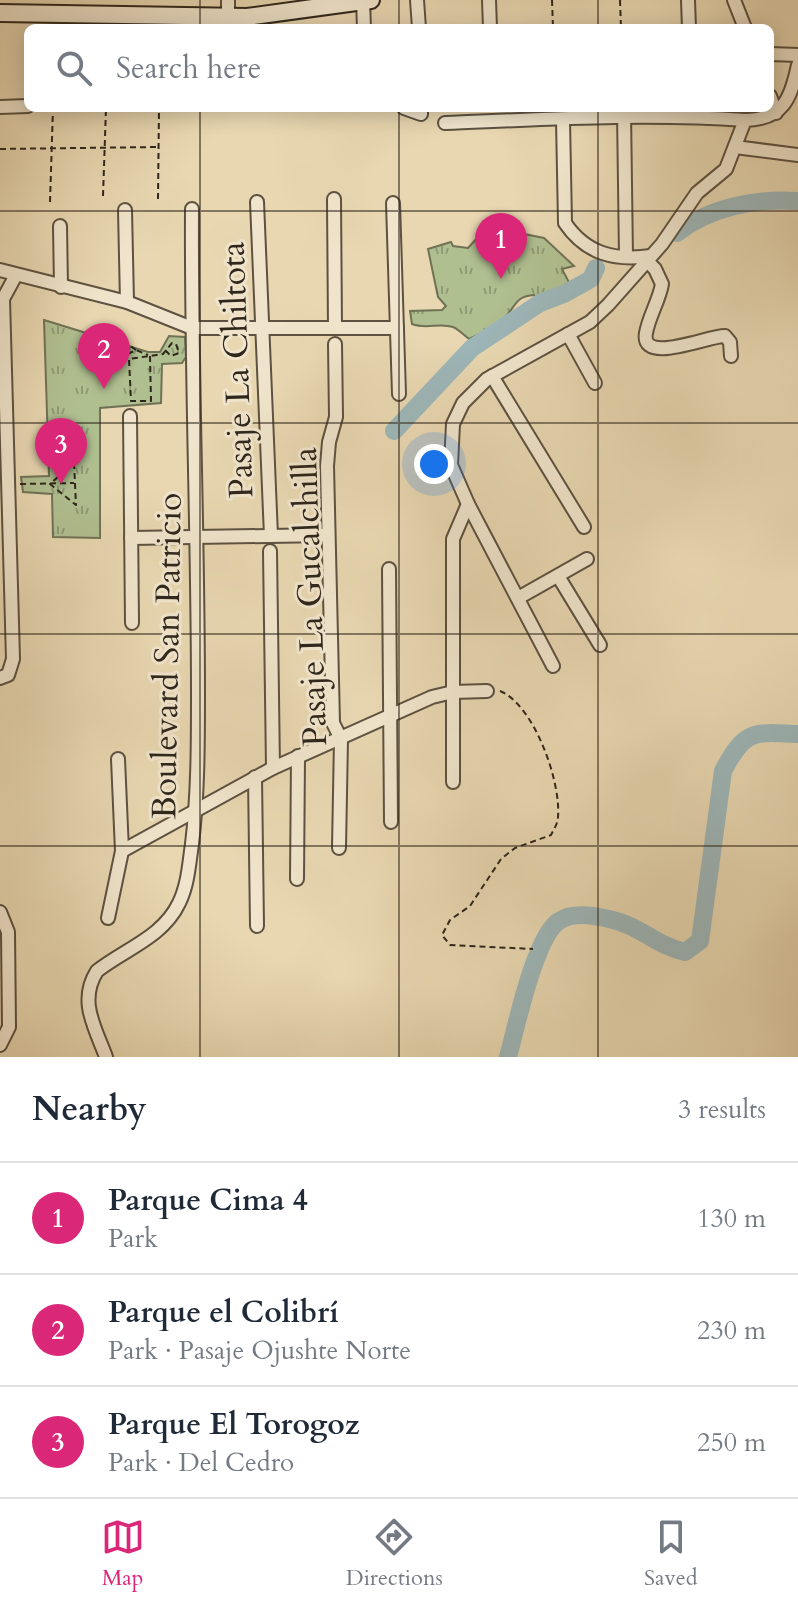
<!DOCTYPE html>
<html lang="en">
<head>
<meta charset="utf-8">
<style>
	:root { --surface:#fff; --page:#f2f2f3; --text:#1f2937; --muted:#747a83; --line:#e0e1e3; --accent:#db2777 }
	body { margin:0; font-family:Cardo,serif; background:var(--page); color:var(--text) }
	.you { position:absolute; left:434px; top:464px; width:28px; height:28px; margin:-20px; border:6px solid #fff; border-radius:50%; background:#1a73e8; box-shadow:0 0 0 12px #1a73e833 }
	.badge { display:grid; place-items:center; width:52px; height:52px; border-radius:50%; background:var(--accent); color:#fff; font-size:26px; font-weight:700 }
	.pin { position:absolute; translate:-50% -66px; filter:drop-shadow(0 2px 4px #0008) }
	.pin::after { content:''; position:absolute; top:42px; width:28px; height:24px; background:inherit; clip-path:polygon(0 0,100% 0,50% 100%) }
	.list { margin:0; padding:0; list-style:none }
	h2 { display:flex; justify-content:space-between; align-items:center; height:104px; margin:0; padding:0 32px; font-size:34px }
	h2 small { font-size:26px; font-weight:400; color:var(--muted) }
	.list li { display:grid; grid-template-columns:52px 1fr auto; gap:24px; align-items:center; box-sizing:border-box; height:112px; padding:0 32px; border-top:2px solid var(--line) }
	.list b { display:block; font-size:30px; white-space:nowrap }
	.list p { margin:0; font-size:26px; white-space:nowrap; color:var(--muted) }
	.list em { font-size:26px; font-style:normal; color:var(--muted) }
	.icon { flex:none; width:44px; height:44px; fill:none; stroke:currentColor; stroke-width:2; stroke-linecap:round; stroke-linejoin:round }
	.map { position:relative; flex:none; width:798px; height:1057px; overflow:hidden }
	.search { position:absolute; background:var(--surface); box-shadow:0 4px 20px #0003; left:24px; right:24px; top:24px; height:88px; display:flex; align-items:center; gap:20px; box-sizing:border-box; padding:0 28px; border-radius:12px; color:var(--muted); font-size:30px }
	.sheet { height:440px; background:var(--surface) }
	nav { display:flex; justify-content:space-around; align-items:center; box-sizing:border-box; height:112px; border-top:2px solid var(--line); background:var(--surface); font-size:22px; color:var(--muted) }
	nav a { display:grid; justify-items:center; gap:4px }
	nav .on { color:var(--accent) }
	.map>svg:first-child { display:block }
	.grass { fill:url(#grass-tufts); stroke:#707256; stroke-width:2 }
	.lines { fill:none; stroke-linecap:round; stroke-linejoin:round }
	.river { stroke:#9db6b8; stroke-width:18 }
	.street-casing { stroke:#5d5241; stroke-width:16 }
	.secondary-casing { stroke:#2f261c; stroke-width:20 }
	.path { stroke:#2f261c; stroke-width:2; stroke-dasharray:6 4; stroke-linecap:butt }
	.street { stroke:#f0e5cc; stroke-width:12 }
	.secondary { stroke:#f0e5cc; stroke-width:16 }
	.grid { fill:none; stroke:#2f261c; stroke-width:2; stroke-opacity:0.55 }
	.labels { text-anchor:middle; stroke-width:6; stroke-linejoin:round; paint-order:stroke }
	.street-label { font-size:34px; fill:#2f261c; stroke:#f0e5cc }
</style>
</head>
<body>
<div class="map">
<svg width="798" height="1057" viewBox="0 0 798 1057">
	<defs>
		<pattern id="grass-tufts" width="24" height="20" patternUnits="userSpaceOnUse" patternTransform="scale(2)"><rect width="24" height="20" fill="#b0bf90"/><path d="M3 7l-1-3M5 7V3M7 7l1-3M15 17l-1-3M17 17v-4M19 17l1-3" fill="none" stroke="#909b75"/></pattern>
	</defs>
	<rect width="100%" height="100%" fill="#e8d7b1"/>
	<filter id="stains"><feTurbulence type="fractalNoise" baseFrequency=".0025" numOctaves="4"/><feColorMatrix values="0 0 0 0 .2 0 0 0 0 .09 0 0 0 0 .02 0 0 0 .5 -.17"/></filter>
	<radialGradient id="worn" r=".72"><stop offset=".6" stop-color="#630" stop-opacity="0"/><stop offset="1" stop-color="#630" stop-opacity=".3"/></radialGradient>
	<g class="grass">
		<path d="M493,226H505L519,233L544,238L574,266L562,269L573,290L557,297L554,292L540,303L534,295C515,296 516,307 504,318C494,327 482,333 469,339C464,335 458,329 453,327C439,322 427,330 412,324L410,311L442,310L446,306L438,297L428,249L451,242L453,246L468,248L479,236L482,229Z"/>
		<polygon points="44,320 148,352 160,352 169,336 185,337 186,357 182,363 162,364 161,403 100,408 100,538 53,537 52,494 23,492 21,477 49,476"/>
	</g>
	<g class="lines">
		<g class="river">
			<path d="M677,233C710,207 757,198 798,201"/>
			<polyline points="394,431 472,348 540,303 566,293 591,279 596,268"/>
			<path d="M508,1057C516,1028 535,936 559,921C573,911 598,916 613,920C640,926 657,946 685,952L700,941L723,771C745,729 753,732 798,734"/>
		</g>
		<defs>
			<g id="street">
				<polyline points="228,0 228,17"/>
				<polyline points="363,0 364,28"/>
				<polyline points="417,0 419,28"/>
				<polyline points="489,0 490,28"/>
				<polyline points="688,0 689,28"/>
				<polyline points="734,0 745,28"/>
				<polyline points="770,54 798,55"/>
				<polyline points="770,96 776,113"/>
				<polyline points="0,107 28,106"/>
				<polyline points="404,108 421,114 421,108"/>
				<polyline points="624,111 626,257"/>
				<path d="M563,120L565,223C586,254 615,261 651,256"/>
				<path d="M445,123C546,119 645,113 745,120"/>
				<polyline points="735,147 798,155"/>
				<polyline points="334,199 335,328"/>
				<polyline points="257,202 271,536"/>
				<polyline points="393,203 399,394"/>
				<polyline points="125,210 127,302"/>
				<polyline points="60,226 61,287"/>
				<path d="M647,261L655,269L662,284C659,301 649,316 646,333C640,366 710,335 725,336L730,342L731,356"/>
				<polyline points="0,270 127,302 192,328 397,328"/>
				<polyline points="568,334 595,383"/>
				<polyline points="335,344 336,417 329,442 327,466 333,723 341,739 339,848"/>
				<polyline points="492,376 584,527"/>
				<polyline points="130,416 132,623"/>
				<polyline points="131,538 328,535"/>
				<polyline points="270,551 273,768"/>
				<polyline points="389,569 391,822"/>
				<polyline points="558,576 600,645"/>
				<polyline points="518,598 587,559"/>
				<path d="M553,666L468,504L451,465L453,424L463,403L487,379L590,322L608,305L662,244L697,193L726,169L745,120C784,119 791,98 798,65"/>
				<polyline points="0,678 8,675 13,659 3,299 16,275"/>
				<polyline points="255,777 257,926"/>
				<polyline points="453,782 453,539 468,504"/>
				<polyline points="122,851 273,768 432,697 453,692 487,691"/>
				<polyline points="297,879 298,756"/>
				<polyline points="0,912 8,932 9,1027 0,1045"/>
				<polyline points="108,918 122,851 118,759"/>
				<path d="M106,1057C95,1027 78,1001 97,971C125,949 163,937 179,903C188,885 189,864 192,844C198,794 198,744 198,693C198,532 191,370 192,209"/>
			</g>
			<polyline id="secondary" points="0,13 247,17 371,0"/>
		</defs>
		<use href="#street" class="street-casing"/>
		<use href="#secondary" class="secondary-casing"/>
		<g class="path">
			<polyline points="552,0 553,28"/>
			<polyline points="620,0 621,28"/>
			<polyline points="0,149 159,147"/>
			<polyline points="103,196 106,108"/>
			<polyline points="158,199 159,108"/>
			<polyline points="50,202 53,108"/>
			<polyline points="98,340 86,349 82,346 94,337 125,348"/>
			<polyline points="136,350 129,345 125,352 128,354 136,350 148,355"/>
			<polyline points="150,356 151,401 131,401 129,359 163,354 172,343 176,344 179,353 171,356 165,350"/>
			<polygon points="74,463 76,505 50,484"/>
			<polyline points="20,484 74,483"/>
			<path d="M500,691C534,705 561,781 558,817C558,823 554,829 551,835L515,848L501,859L470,906L450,920L442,935L450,945L533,949"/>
		</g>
		<use href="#street" class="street"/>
		<use href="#secondary" class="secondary"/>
	</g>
	<path class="grid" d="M200,0V28M399,0V28M598,0V28M200,108V1057M399,108V1057M598,108V1057M0,211H798M0,423H798M0,634H798M0,846H798"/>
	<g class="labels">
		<g class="street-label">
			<text transform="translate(236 370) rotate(-92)" y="12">Pasaje La Chiltota</text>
			<text transform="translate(309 597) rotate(-92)" y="12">Pasaje La Gucalchilla</text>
			<text transform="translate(166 656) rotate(-89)" y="12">Boulevard San Patricio</text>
		</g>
	</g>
	<rect width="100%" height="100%" filter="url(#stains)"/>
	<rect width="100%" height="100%" fill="url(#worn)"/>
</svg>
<div class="you"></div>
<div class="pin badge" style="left:501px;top:279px">1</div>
<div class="pin badge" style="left:104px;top:389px">2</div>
<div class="pin badge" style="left:61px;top:484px">3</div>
<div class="search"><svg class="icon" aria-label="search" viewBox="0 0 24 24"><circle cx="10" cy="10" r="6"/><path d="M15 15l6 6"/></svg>Search here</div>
</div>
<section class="sheet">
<h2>Nearby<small>3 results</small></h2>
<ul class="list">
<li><span class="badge">1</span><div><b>Parque Cima 4</b><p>Park</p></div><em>130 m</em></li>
<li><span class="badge">2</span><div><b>Parque el Colibrí</b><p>Park · Pasaje Ojushte Norte</p></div><em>230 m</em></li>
<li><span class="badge">3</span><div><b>Parque El Torogoz</b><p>Park · Del Cedro</p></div><em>250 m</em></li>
</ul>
</section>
<nav>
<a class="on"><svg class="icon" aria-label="map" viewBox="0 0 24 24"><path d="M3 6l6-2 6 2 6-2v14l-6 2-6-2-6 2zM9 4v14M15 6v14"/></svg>Map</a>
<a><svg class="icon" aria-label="directions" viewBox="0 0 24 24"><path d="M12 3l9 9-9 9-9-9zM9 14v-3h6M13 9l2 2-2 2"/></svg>Directions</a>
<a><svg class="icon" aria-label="saved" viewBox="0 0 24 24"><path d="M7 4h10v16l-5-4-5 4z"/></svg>Saved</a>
</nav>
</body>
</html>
